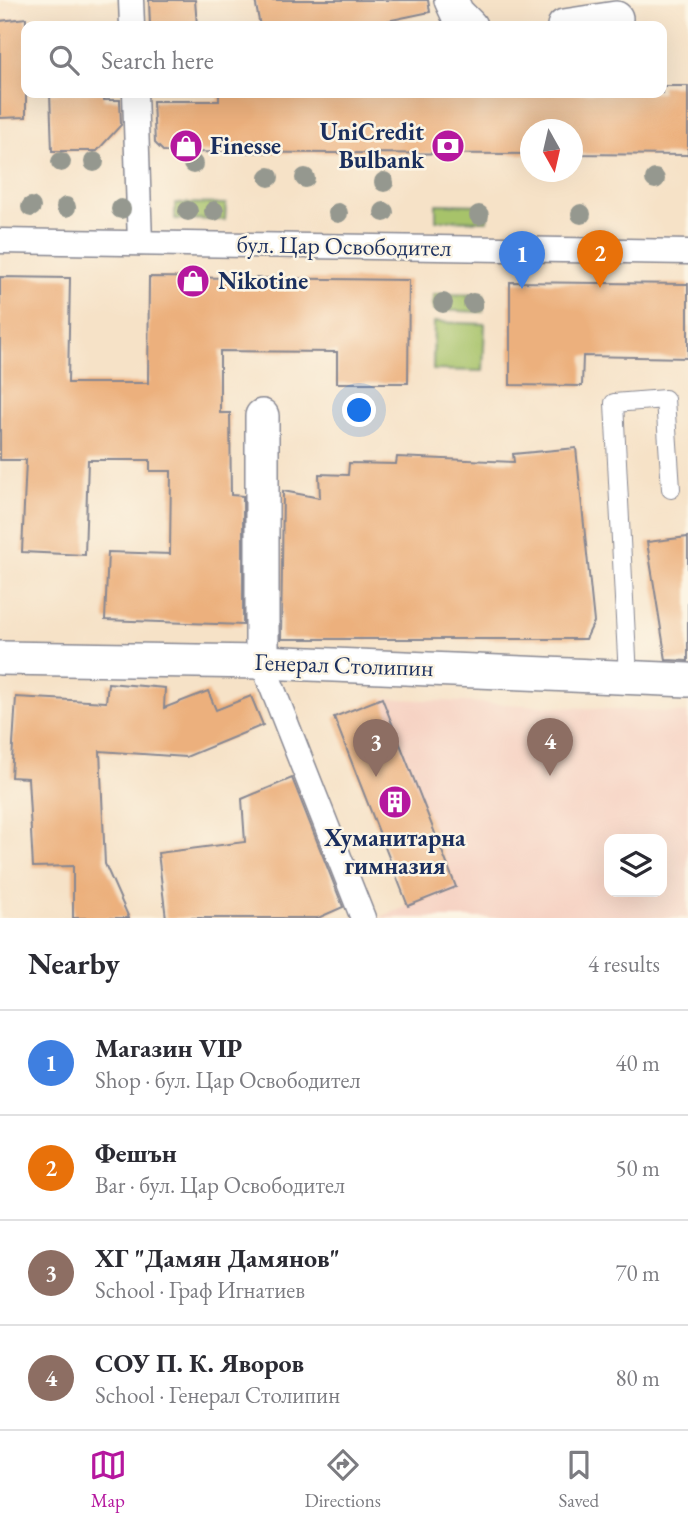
<!DOCTYPE html>
<html lang="en">
<head>
<meta charset="utf-8">
<style>
	:root { --surface:#fff; --page:#f2f2f3; --text:#2b2b33; --muted:#7c7c81; --line:#e1e1e2; --accent:#b5179e }
	body { margin:0; font-family:"EB Garamond",serif; background:var(--page); color:var(--text) }
	.controls { position:absolute; right:21px; bottom:21px; display:grid; overflow:hidden; border-radius:14px; box-shadow:0 7px 28px #0002 }
	.controls button { width:63px; height:63px; display:grid; place-items:center; padding:0; border:0; border-bottom:2px solid var(--line); background:var(--surface); color:var(--text); font:35px sans-serif }
	.compass { position:absolute; left:520px; top:119px; width:63px; height:63px; border-radius:50%; background:var(--surface); box-shadow:0 7px 28px #0002; rotate:172deg }
	.you { position:absolute; left:360px; top:411px; width:24px; height:24px; margin:-18px; border:5px solid #fff; border-radius:50%; background:#1a73e8; box-shadow:0 0 0 10px #1a73e833 }
	.badge { display:grid; place-items:center; width:46px; height:46px; border-radius:50%; background:var(--accent); color:#fff; font-size:23px; font-weight:700 }
	.pin { position:absolute; translate:-50% -58px; filter:drop-shadow(0 2px 4px #0008) }
	.pin::after { content:''; position:absolute; top:37px; width:24px; height:21px; background:inherit; clip-path:polygon(0 0,100% 0,50% 100%) }
	.list { margin:0; padding:0; list-style:none }
	h2 { display:flex; justify-content:space-between; align-items:center; height:91px; margin:0; padding:0 28px; font-size:30px }
	h2 small { font-size:23px; font-weight:400; color:var(--muted) }
	.list li { display:grid; grid-template-columns:46px 1fr auto; gap:21px; align-items:center; box-sizing:border-box; height:105px; padding:0 28px; border-top:2px solid var(--line) }
	.list b { display:block; font-size:26px; white-space:nowrap }
	.list p { margin:0; font-size:23px; white-space:nowrap; color:var(--muted) }
	.list em { font-size:23px; font-style:normal; color:var(--muted) }
	.icon { flex:none; width:38px; height:38px; fill:none; stroke:currentColor; stroke-width:2; stroke-linecap:round; stroke-linejoin:round }
	.map { position:relative; flex:none; width:688px; height:918px; overflow:hidden }
	.search { position:absolute; background:var(--surface); box-shadow:0 7px 28px #0002; left:21px; right:21px; top:21px; height:77px; display:flex; align-items:center; gap:18px; box-sizing:border-box; padding:0 24px; border-radius:14px; color:var(--muted); font-size:26px }
	.sheet { height:511px; background:var(--surface) }
	nav { display:flex; justify-content:space-around; align-items:center; box-sizing:border-box; height:98px; border-top:2px solid var(--line); background:var(--surface); font-size:19px; color:var(--muted) }
	nav a { display:grid; justify-items:center; gap:4px }
	nav .on { color:var(--accent) }
	.map>svg:first-child { display:block }
	.built { fill:#f6d2c3; fill-rule:evenodd }
	.green { fill:#a7c36a; stroke:#617964; stroke-width:2 }
	.building { fill:#ecb07d }
	.lines { fill:none; stroke-linecap:round; stroke-linejoin:round }
	.service-casing { stroke:#888892; stroke-width:20 }
	.pedestrian-casing { stroke:#888892; stroke-width:27 }
	.minor-casing { stroke:#888892; stroke-width:36 }
	.service { stroke:#fff; stroke-width:18 }
	.pedestrian { stroke:#fff; stroke-width:24 }
	.minor { stroke:#fff; stroke-width:33 }
	.tree { fill:#95988f }
	.labels { text-anchor:middle; stroke-width:5; stroke-linejoin:round; paint-order:stroke }
	.poi-label { font-size:24px; font-weight:bold; fill:#1b2f5e; stroke:#fcf5e5; text-anchor:start }
	.street-label { font-size:24px; fill:#1b2f5e; stroke:#fcf5e5 }
</style>
</head>
<body>
<div class="map">
<svg width="688" height="918" viewBox="0 0 688 918">
	<rect width="100%" height="100%" fill="#fcf5e5"/>
	<filter id="ink" filterUnits="userSpaceOnUse"><feTurbulence type="fractalNoise" baseFrequency=".0143" numOctaves="2"/><feDisplacementMap in="SourceGraphic" scale="14" xChannelSelector="R" yChannelSelector="G"/><feConvolveMatrix kernelMatrix="1 2 1 2 8 2 1 2 1" color-interpolation-filters="sRGB"/></filter>
	<filter id="wash" filterUnits="userSpaceOnUse"><feTurbulence type="fractalNoise" baseFrequency=".00686" numOctaves="4" result="noise"/><feDisplacementMap in="SourceGraphic" scale="28" xChannelSelector="R" yChannelSelector="G"/><feGaussianBlur stdDeviation="1.57" result="paint"/><feColorMatrix in="noise" values="0 0 0 0 0 0 0 0 0 0 0 0 0 0 0 0 0 1.4 0 .05"/><feComposite in="paint" operator="in"/></filter>
	<g filter="url(#wash)">
		<rect width="100%" height="100%" fill="#f6e2c7"/>
		<path class="built" d="M382,698L688,713V918H378L456,887ZM609,839H662V892H609Z"/>
		<g class="green">
			<polygon points="175,203 226,204 225,220 175,219"/>
			<polygon points="436,204 487,205 487,221 436,220"/>
			<polygon points="433,294 484,295 483,312 433,310"/>
			<polygon points="434,322 485,324 483,371 433,370"/>
		</g>
		<g id="blocks">
			<g class="building">
				<polygon points="149,0 195,0 197,26 150,26"/>
				<polygon points="255,0 428,0 430,12 363,26 260,26"/>
				<polygon points="26,18 26,117 0,118 0,21"/>
				<polygon points="662,86 688,86 688,155 572,154 572,130 530,130 530,154 164,152 155,143 153,101 219,101 219,93 662,93"/>
				<polygon points="50,93 103,93 104,100 120,100 121,125 97,151 52,151"/>
				<polygon points="0,277 70,278 68,383 148,383 149,277 409,280 408,383 337,383 337,352 220,351 220,413 230,413 231,495 243,496 243,625 105,620 108,552 170,554 171,471 150,471 150,460 88,460 85,555 22,552 26,460 0,460"/>
				<polygon points="510,282 688,284 688,358 583,356 582,386 510,385"/>
				<polygon points="576,448 594,622 586,639 281,639 283,491 320,498 319,474 348,475 349,463 396,464 397,457 514,462 513,454"/>
				<polygon points="688,537 688,661 666,660 647,542"/>
				<polygon points="108,683 165,688 164,708 208,691 216,710 251,696 263,725 186,757 100,751 105,864 129,918 73,918 73,866 33,867 28,778 11,777 16,697 106,702"/>
				<polygon points="382,698 456,887 408,906 334,717"/>
				<polygon points="292,778 343,907 318,918 166,918 158,853 245,842 242,799"/>
			</g>
		</g>
	</g>
	<g filter="url(#ink)">
		<use href="#blocks" fill-opacity="0" stroke="#888892" stroke-width="2"/>
		<g class="lines">
			<defs>
				<polyline id="service" points="628,677 614,403 665,399 671,489"/>
				<g id="pedestrian">
					<polyline points="131,0 132,26"/>
					<polyline points="135,93 140,243"/>
					<polyline points="0,241 688,252"/>
					<polyline points="262,662 363,918"/>
				</g>
				<g id="minor">
					<polyline points="451,0 457,13 470,26"/>
					<polyline points="564,26 616,18"/>
					<polyline points="0,658 262,662 688,680"/>
					<polyline points="262,662 262,416"/>
				</g>
			</defs>
			<use href="#service" class="service-casing"/>
			<use href="#pedestrian" class="pedestrian-casing"/>
			<use href="#minor" class="minor-casing"/>
			<use href="#service" class="service"/>
			<use href="#pedestrian" class="pedestrian"/>
			<use href="#minor" class="minor"/>
		</g>
		<g class="tree">
			<circle cx="61" cy="162" r="10"/>
			<circle cx="94" cy="162" r="10"/>
			<circle cx="193" cy="164" r="10"/>
			<circle cx="269" cy="177" r="10"/>
			<circle cx="305" cy="178" r="10"/>
			<circle cx="655" cy="179" r="10"/>
			<circle cx="384" cy="182" r="10"/>
			<circle cx="31" cy="207" r="10"/>
			<circle cx="66" cy="207" r="10"/>
			<circle cx="121" cy="209" r="10"/>
			<circle cx="188" cy="211" r="10"/>
			<circle cx="214" cy="211" r="10"/>
			<circle cx="384" cy="212" r="10"/>
			<circle cx="338" cy="213" r="10"/>
			<circle cx="581" cy="214" r="10"/>
			<circle cx="479" cy="215" r="10"/>
			<circle cx="443" cy="303" r="10"/>
			<circle cx="473" cy="303" r="10"/>
		</g>
	</g>
	<defs>
		<symbol id="shop-disc" viewBox="-11 -11 22 22"><circle r="9.5" fill="#b5179e" stroke="#fcf5e5"/><path d="M-5-2.5h2.3a2.7 3.5 0 0 1 5.4 0H5L5.5 6h-11ZM-1.5-2.5h3a1.5 2.3 0 0 0-3 0Z" fill="#fff"/></symbol>
		<symbol id="bank-disc" viewBox="-11 -11 22 22"><circle r="9.5" fill="#b5179e" stroke="#fcf5e5"/><path d="M-6-4H6V4H-6ZM0-2.3a2.3 2.3 0 1 0 0 4.6a2.3 2.3 0 1 0 0-4.6Z" fill="#fff"/></symbol>
		<symbol id="building-disc" viewBox="-11 -11 22 22"><circle r="9.5" fill="#b5179e" stroke="#fcf5e5"/><path d="M-4-6H4V6H1V3H-1V6H-4ZM-2.5-4.3h1.7v1.8h-1.7ZM.8-4.3h1.7v1.8H.8ZM-2.5-1h1.7V.8h-1.7ZM.8-1h1.7V.8H.8Z" fill="#fff"/></symbol>
	</defs>
	<g fill-rule="evenodd">
		<use href="#shop-disc" x="167" y="127" width="38" height="38"/>
		<use href="#bank-disc" x="429" y="127" width="38" height="38"/>
		<use href="#shop-disc" x="174" y="262" width="38" height="38"/>
		<use href="#building-disc" x="376" y="783" width="38" height="38"/>
	</g>
	<g class="labels">
		<g class="poi-label">
			<text x="424" y="140" text-anchor="end">UniCredit<tspan x="424" dy="28">Bulbank</tspan></text>
			<text x="210" y="154">Finesse</text>
			<text x="218" y="289">Nikotine</text>
			<text x="395" y="846" text-anchor="middle">Хуманитарна<tspan x="395" dy="28">гимназия</tspan></text>
		</g>
		<g class="street-label">
			<text transform="translate(344 246) rotate(1)" y="8">бул. Цар Освободител</text>
			<text transform="translate(344 665) rotate(2)" y="8">Генерал Столипин</text>
		</g>
	</g>
</svg>
<div class="controls">
<button><svg class="icon" aria-label="layers" viewBox="0 0 24 24"><path d="M12 4l9 5-9 5-9-5zM3 14l9 5 9-5"/></svg></button>
</div>
<svg class="compass" viewBox="-18 -18 36 36"><path d="M0-13l5 13h-10z" fill="#e53935"/><path d="M0 13l5-13h-10z" fill="#7c7c81"/></svg>
<div class="you"></div>
<div class="pin badge" style="left:522px;top:289px;background:#3f7fe0">1</div>
<div class="pin badge" style="left:600px;top:288px;background:#e8710a">2</div>
<div class="pin badge" style="left:376px;top:777px;background:#8d6e63">3</div>
<div class="pin badge" style="left:550px;top:776px;background:#8d6e63">4</div>
<div class="search"><svg class="icon" aria-label="search" viewBox="0 0 24 24"><circle cx="10" cy="10" r="6"/><path d="M15 15l6 6"/></svg>Search here</div>
</div>
<section class="sheet">
<h2>Nearby<small>4 results</small></h2>
<ul class="list">
<li><span class="badge" style="background:#3f7fe0">1</span><div><b>Магазин VIP</b><p>Shop · бул. Цар Освободител</p></div><em>40 m</em></li>
<li><span class="badge" style="background:#e8710a">2</span><div><b>Фешън</b><p>Bar · бул. Цар Освободител</p></div><em>50 m</em></li>
<li><span class="badge" style="background:#8d6e63">3</span><div><b>ХГ &quot;Дамян Дамянов&quot;</b><p>School · Граф Игнатиев</p></div><em>70 m</em></li>
<li><span class="badge" style="background:#8d6e63">4</span><div><b>СОУ П. К. Яворов</b><p>School · Генерал Столипин</p></div><em>80 m</em></li>
</ul>
</section>
<nav>
<a class="on"><svg class="icon" aria-label="map" viewBox="0 0 24 24"><path d="M3 6l6-2 6 2 6-2v14l-6 2-6-2-6 2zM9 4v14M15 6v14"/></svg>Map</a>
<a><svg class="icon" aria-label="directions" viewBox="0 0 24 24"><path d="M12 3l9 9-9 9-9-9zM9 14v-3h6M13 9l2 2-2 2"/></svg>Directions</a>
<a><svg class="icon" aria-label="saved" viewBox="0 0 24 24"><path d="M7 4h10v16l-5-4-5 4z"/></svg>Saved</a>
</nav>
</body>
</html>
